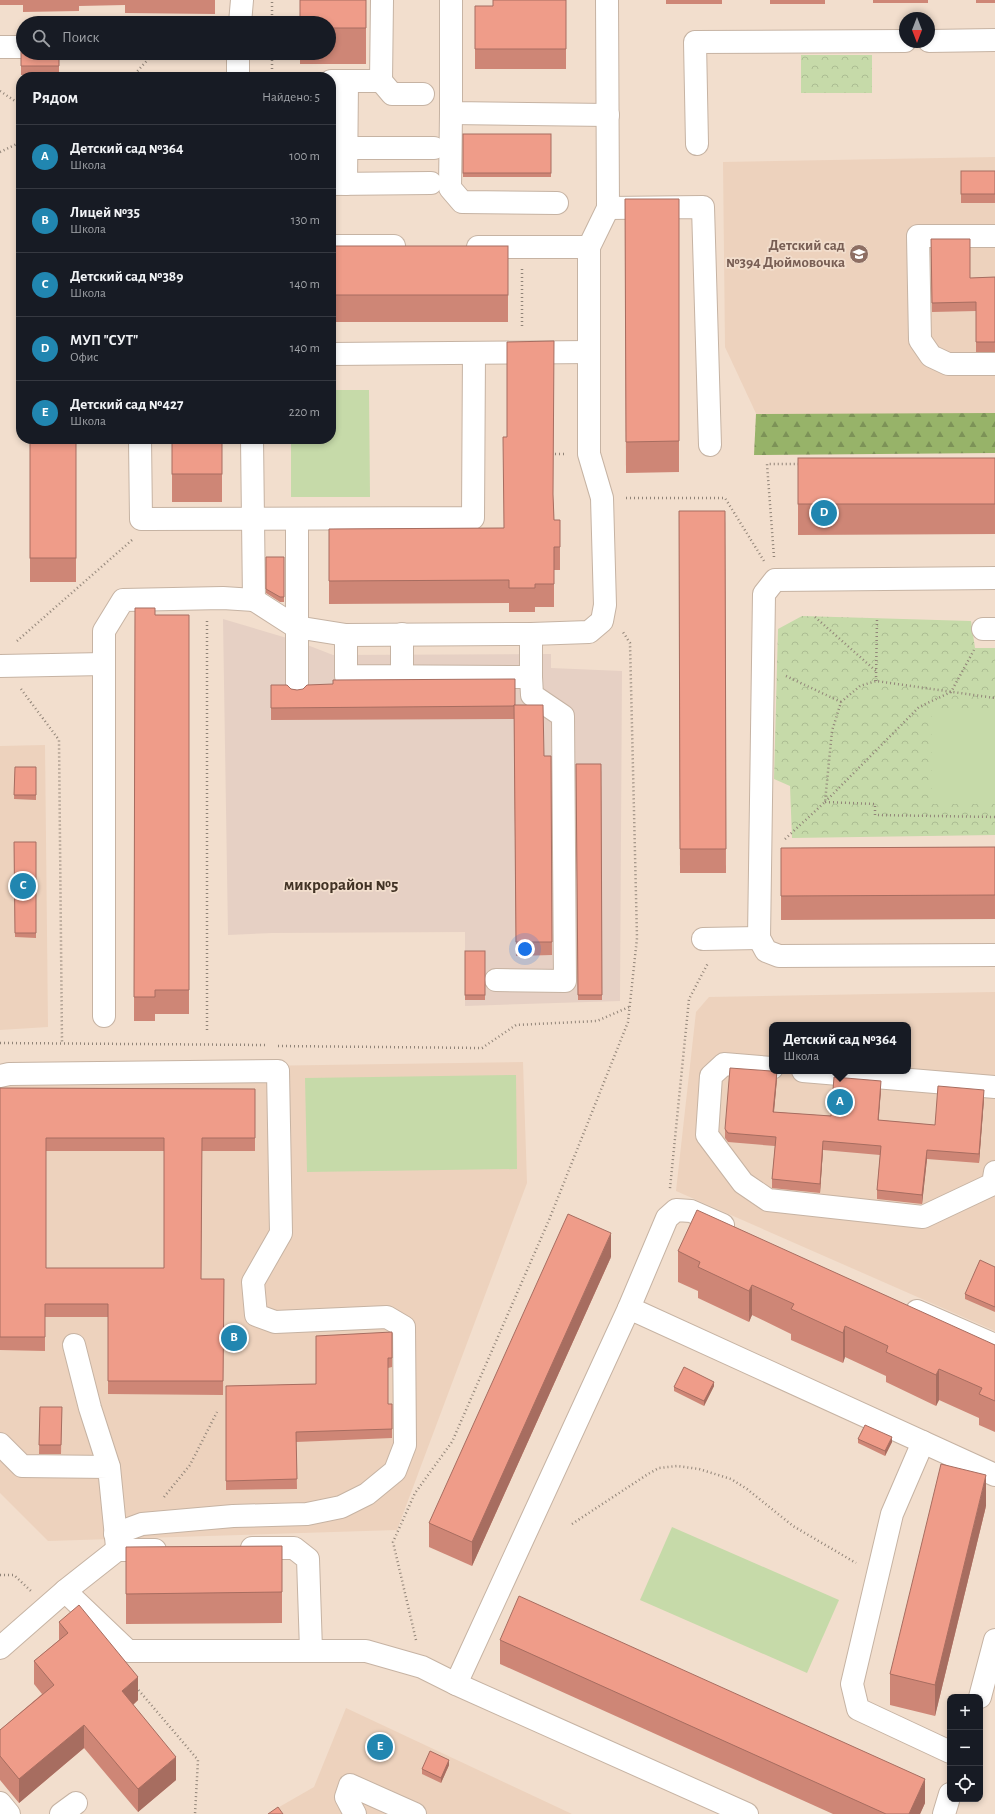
<!DOCTYPE html>
<html lang="ru">
<head>
<meta charset="utf-8">
<style>
	:root { --surface:#171b24; --page:#242831; --text:#f1f3f6; --muted:#9ea1a6; --line:#363941; --accent:#2186b0 }
	body { margin:0; font-family:"Alegreya Sans",sans-serif; background:var(--page); color:var(--text) }
	.controls { position:absolute; right:12px; bottom:12px; display:grid; overflow:hidden; border-radius:8px; box-shadow:0 2px 6px #0003 }
	.controls button { width:36px; height:36px; display:grid; place-items:center; padding:0; border:0; border-bottom:1px solid var(--line); background:var(--surface); color:var(--text); font:20px sans-serif }
	.compass { position:absolute; left:899px; top:12px; width:36px; height:36px; border-radius:50%; background:var(--surface); box-shadow:0 2px 6px #0003; rotate:180deg }
	.you { position:absolute; left:525px; top:949px; width:14px; height:14px; margin:-10px; border:3px solid #fff; border-radius:50%; background:#1a73e8; box-shadow:0 0 0 6px #1a73e833 }
	.badge { display:grid; place-items:center; width:26px; height:26px; border-radius:50%; background:var(--accent); color:#fff; font-size:13px; font-weight:700 }
	.pin { position:absolute; translate:-50% -50%; border:2px solid #fff; box-shadow:0 1px 4px #0006 }
	.popup { position:absolute; left:769px; top:1022px; width:142px; height:52px; box-sizing:border-box; display:grid; place-content:center; border-radius:8px; background:var(--surface); filter:drop-shadow(0 1px 3px #0005); font-size:13px; white-space:nowrap; color:var(--muted) }
	.popup b { font-size:15px; color:var(--text) }
	.popup::after { content:''; position:absolute; left:50%; top:100%; margin-left:-8px; border:8px solid transparent; border-top-color:var(--surface) }
	.list { margin:0; padding:0; list-style:none }
	h2 { display:flex; justify-content:space-between; align-items:center; height:52px; margin:0; padding:0 16px; font-size:17px }
	h2 small { font-size:13px; font-weight:400; color:var(--muted) }
	.list li { display:grid; grid-template-columns:26px 1fr auto; gap:12px; align-items:center; box-sizing:border-box; height:64px; padding:0 16px; border-top:1px solid var(--line) }
	.list b { display:block; font-size:15px; white-space:nowrap }
	.list p { margin:0; font-size:13px; white-space:nowrap; color:var(--muted) }
	.list em { font-size:13px; font-style:normal; color:var(--muted) }
	.icon { flex:none; width:22px; height:22px; fill:none; stroke:currentColor; stroke-width:2; stroke-linecap:round; stroke-linejoin:round }
	.map { position:relative; flex:none; width:995px; height:1814px; overflow:hidden }
	.search { position:absolute; background:var(--surface); box-shadow:0 2px 6px #0003; left:16px; top:16px; width:320px; height:44px; display:flex; align-items:center; gap:10px; box-sizing:border-box; padding:0 14px; border-radius:22px; color:var(--muted); font-size:15px }
	.panel { position:absolute; background:var(--surface); box-shadow:0 2px 6px #0003; left:16px; top:72px; width:320px; height:372px; border-radius:16px }
	.map>svg:first-child { display:block }
	.commercial { fill:#e6d0c4 }
	.built { fill:#edd2bd; fill-rule:evenodd }
	.forest { fill:url(#forest-firs) }
	.park { fill:url(#park-crowns) }
	.garden { fill:#c6daa9 }
	.lines { fill:none; stroke-linecap:round; stroke-linejoin:round }
	.minor-casing { stroke:#c6b3a3; stroke-width:24 }
	.path { stroke:#918478; stroke-width:2.5; stroke-dasharray:1 3; stroke-linecap:butt }
	.minor { stroke:#fff; stroke-width:22 }
	.wall { fill:#ce8676; fill-rule:evenodd }
	.shaded-wall { fill:#a76d60 }
	.building { fill:#ef9c89; stroke:#a76d60; fill-rule:evenodd }
	.labels { text-anchor:middle; stroke-width:3.5; stroke-linejoin:round; paint-order:stroke }
	.education-label { font-size:15px; font-weight:bold; fill:#785e54; stroke:#f2decd; text-anchor:end }
	.quarter-label { font-size:17px; font-weight:bold; fill:#423325; stroke:#f2decd }
</style>
</head>
<body>
<div class="map">
<svg width="995" height="1814" viewBox="0 0 995 1814">
	<defs>
		<pattern id="forest-firs" width="22" height="20" patternUnits="userSpaceOnUse"><rect width="22" height="20" fill="#97b369"/><path d="M5 1l3.5 6h-7zM16 11l3.5 6h-7z" fill="#7c9257"/></pattern>
		<pattern id="park-crowns" width="20" height="18" patternUnits="userSpaceOnUse"><rect width="20" height="18" fill="#c6daa9"/><path d="M2 6a3 3 0 1 1 6 0M12 15a3 3 0 1 1 6 0" fill="none" stroke="#abbc92"/></pattern>
	</defs>
	<rect width="100%" height="100%" fill="#f2decd"/>
	<polygon class="commercial" points="223,619 297,641 333,655 551,654 551,668 622,671 620,1001 465,1006 465,932 272,933 228,935"/>
	<g class="built">
		<polygon points="995,157 995,420 760,422 725,347 723,162"/>
		<polygon points="45,745 48,1027 0,1030 0,746"/>
		<path d="M995,992V1331L676,1191L696,1012L709,997ZM772,1025H908V1071H772Z"/>
		<polygon points="523,1062 527,1183 397,1530 48,1541 0,1493 0,1070"/>
		<polygon points="346,1708 572,1814 267,1814 314,1787"/>
	</g>
	<polygon class="forest" points="995,413 995,453 754,455 756,414"/>
	<g class="park">
		<rect x="801" y="55" width="71" height="38"/>
		<polygon points="802,616 971,621 975,648 995,648 995,835 792,838 790,786 774,779 778,629"/>
	</g>
	<g class="garden">
		<polygon points="331,390 369,390 370,497 291,497 291,439 331,439"/>
		<rect x="932" y="713" width="63" height="91"/>
		<polygon points="516,1075 517,1169 307,1172 305,1078"/>
		<polygon points="672,1527 839,1600 807,1673 640,1600"/>
	</g>
	<g class="lines">
		<defs>
			<g id="minor">
				<polyline points="451,0 451,113 608,115"/>
				<polyline points="240,23 242,0"/>
				<polyline points="929,41 995,40"/>
				<polyline points="0,47 23,47"/>
				<polyline points="238,53 238,77"/>
				<polyline points="331,81 381,81 382,0"/>
				<polyline points="381,81 392,94 423,94"/>
				<polyline points="451,113 450,188 462,202 557,203"/>
				<polyline points="697,144 695,42 905,41"/>
				<polyline points="346,148 434,148"/>
				<polyline points="332,184 431,183"/>
				<polyline points="346,184 347,81"/>
				<polyline points="608,208 703,207 710,445"/>
				<polyline points="995,236 918,236 920,340 931,356 948,364 995,364"/>
				<polyline points="331,246 394,246"/>
				<polyline points="478,247 589,247"/>
				<polyline points="331,354 589,352"/>
				<polyline points="140,439 141,519 473,518 474,353"/>
				<polyline points="252,439 254,600 296,627 346,635 531,634 589,632 602,621 605,605 602,498 589,454 589,247 608,208 607,0"/>
				<polyline points="297,519 297,690"/>
				<polyline points="995,578 775,580 764,594 759,938 766,951 779,956 995,955"/>
				<polyline points="983,629 995,629"/>
				<polyline points="402,634 402,677"/>
				<polyline points="531,634 531,677"/>
				<polyline points="346,635 346,676 531,677 532,695 563,716 565,981 496,980"/>
				<polyline points="0,666 104,664"/>
				<polyline points="703,939 759,938"/>
				<polyline points="104,1016 104,631 123,600 223,598 254,600"/>
				<polyline points="772,1068 724,1064 711,1076 707,1135 743,1183 768,1200 923,1217 993,1184 995,1172"/>
				<polyline points="803,1071 995,1087"/>
				<polyline points="0,1076 9,1074 278,1071 281,1233 253,1282 256,1315 275,1322 387,1317 404,1327 405,1445 395,1471 367,1494 341,1507 307,1514 233,1516 142,1524 115,1534"/>
				<polyline points="629,1308 667,1218 676,1210 691,1211 723,1225"/>
				<polyline points="917,1311 995,1345"/>
				<polyline points="74,1345 90,1408 109,1467"/>
				<polyline points="923,1442 892,1514 852,1684 858,1709 950,1752"/>
				<polyline points="0,1444 22,1466 109,1467 117,1547"/>
				<polyline points="252,1548 294,1548 308,1559 311,1650"/>
				<polyline points="65,1591 128,1651 366,1651 422,1667 456,1684"/>
				<polyline points="0,1648 65,1591 117,1550 155,1550"/>
				<polyline points="980,1697 995,1640"/>
				<polyline points="0,1803 9,1814"/>
				<polyline points="61,1814 76,1803"/>
				<polyline points="355,1814 346,1797 350,1785 415,1814"/>
				<polyline points="747,1814 456,1684 629,1308 995,1475"/>
				<polyline points="944,1814 950,1794"/>
			</g>
		</defs>
		<use href="#minor" class="minor-casing"/>
		<g class="path">
			<polyline points="272,23 272,0"/>
			<polyline points="132,77 154,53"/>
			<polyline points="272,77 272,53"/>
			<polyline points="0,91 21,105"/>
			<polyline points="0,152 21,142"/>
			<polyline points="522,269 522,328"/>
			<polyline points="551,454 566,454"/>
			<polyline points="626,498 725,498 764,561"/>
			<polyline points="774,557 767,464 800,464"/>
			<polyline points="815,617 876,671"/>
			<polyline points="207,621 207,1032"/>
			<polyline points="17,641 132,540"/>
			<polyline points="786,676 841,702"/>
			<polyline points="876,681 877,619"/>
			<polyline points="21,689 59,740 62,1043"/>
			<polyline points="825,802 919,707 951,692 974,650"/>
			<polyline points="825,802 875,804 875,815 995,817"/>
			<polyline points="785,839 825,802 832,731 841,702 860,686 876,681 995,698"/>
			<polyline points="0,1043 265,1045"/>
			<polyline points="278,1046 482,1048 516,1025 597,1021 629,1007"/>
			<polyline points="670,1188 689,999 708,963"/>
			<polyline points="164,1497 190,1465 217,1412"/>
			<polyline points="572,1524 648,1474 659,1468 677,1466 699,1469 731,1479 747,1489 793,1526 856,1563"/>
			<polyline points="0,1575 14,1575 31,1591"/>
			<polyline points="416,1640 393,1542 415,1493 452,1442 549,1220 628,1022 637,938 630,643 623,632"/>
			<polyline points="136,1687 198,1760 195,1814"/>
		</g>
		<use href="#minor" class="minor"/>
	</g>
	<g class="wall">
		<polygon points="0,0 215,0 215,14 125,13 125,5 79,6 79,11 23,12 23,5 0,5"/>
		<polygon points="366,0 366,64 300,64 300,53 329,53 329,23"/>
		<polygon points="566,0 566,69 475,69 475,6 493,6"/>
		<rect x="666" y="0" width="56" height="4"/>
		<rect x="770" y="0" width="55" height="4"/>
		<rect x="873" y="0" width="55" height="3"/>
		<rect x="976" y="0" width="19" height="3"/>
		<polygon points="21,50 59,53 59,75 21,75"/>
		<rect x="463" y="134" width="88" height="43"/>
		<rect x="961" y="171" width="34" height="32"/>
		<polygon points="625,199 679,199 679,472 626,473"/>
		<polygon points="931,239 970,278 995,277 995,352 976,352 976,311 932,312"/>
		<rect x="331" y="246" width="177" height="76"/>
		<rect x="30" y="439" width="46" height="143"/>
		<rect x="172" y="439" width="50" height="63"/>
		<polygon points="798,458 995,458 995,534 798,535"/>
		<polygon points="553,498 554,520 560,520 560,570 554,570 554,607 535,607 535,612 509,612 509,603 329,604 329,529 504,528"/>
		<polygon points="679,511 725,511 726,873 680,873"/>
		<polygon points="266,557 284,557 284,602 280,602 266,593"/>
		<polygon points="135,608 155,615 189,615 189,1014 155,1014 155,1021 134,1021"/>
		<polygon points="271,685 297,690 515,705 544,756 551,756 552,955 516,956 514,719 271,720"/>
		<polygon points="576,764 601,764 602,1000 578,1000"/>
		<polygon points="15,767 36,767 36,800 14,799"/>
		<polygon points="14,842 36,842 36,938 15,937"/>
		<polygon points="995,847 995,919 781,920 781,848"/>
		<rect x="465" y="951" width="20" height="49"/>
		<polygon points="777,1079 774,1112 831,1116 881,1090 878,1120 935,1125 984,1099 979,1163 927,1159 922,1204 877,1199 877,1190 880,1155 823,1150 820,1193 772,1188 772,1179 775,1146 728,1142 725,1138 725,1129"/>
		<path d="M0,1088L255,1089V1151H202L201,1279H224L223,1395L108,1394V1317H45V1351L0,1350ZM46,1151H164V1268H46Z"/>
		<polygon points="678,1251 995,1345 995,1432 979,1425 979,1418 939,1400 936,1406 886,1382 886,1376 845,1357 843,1363 791,1340 791,1334 752,1315 749,1322 698,1298 698,1291 678,1282"/>
		<polygon points="611,1257 472,1566 429,1547 429,1523"/>
		<polygon points="995,1267 995,1312 965,1299 965,1294"/>
		<polygon points="392,1332 392,1367 388,1368 388,1404 392,1404 392,1438 296,1442 297,1489 226,1490 226,1386 316,1384"/>
		<polygon points="714,1386 704,1406 674,1391 674,1387"/>
		<polygon points="40,1407 62,1407 61,1454 39,1454"/>
		<polygon points="858,1439 892,1442 885,1456 858,1443"/>
		<polygon points="986,1506 935,1716 890,1705 890,1674"/>
		<polygon points="282,1546 282,1623 126,1624 126,1547"/>
		<polygon points="59,1622 138,1700 133,1705 176,1780 138,1812 84,1748 19,1803 0,1780 0,1730 42,1694 34,1684 34,1661 59,1640"/>
		<polygon points="500,1640 925,1803 920,1814 833,1814 500,1664"/>
		<polygon points="449,1765 441,1783 422,1774 422,1769"/>
	</g>
	<g class="shaded-wall">
		<polygon points="334,137 334,171 331,172 331,167"/>
		<polygon points="777,1071 777,1079 773,1121 773,1112"/>
		<polygon points="881,1081 881,1090 878,1129 878,1120"/>
		<polygon points="984,1090 984,1099 979,1163 979,1154"/>
		<polygon points="823,1141 823,1150 820,1193 820,1184"/>
		<polygon points="927,1150 927,1159 922,1204 922,1195"/>
		<polygon points="611,1233 611,1257 472,1566 472,1542"/>
		<polygon points="752,1285 752,1315 749,1322 749,1291"/>
		<polygon points="845,1326 845,1357 843,1363 843,1333"/>
		<polygon points="939,1369 939,1400 936,1406 936,1375"/>
		<polygon points="714,1382 714,1386 704,1406 704,1401"/>
		<polygon points="892,1437 892,1442 885,1456 885,1451"/>
		<polygon points="986,1475 986,1506 935,1716 935,1685"/>
		<polygon points="138,1677 138,1700 122,1715 122,1691"/>
		<polygon points="84,1725 84,1748 19,1803 19,1779"/>
		<polygon points="176,1757 176,1780 138,1812 138,1789"/>
		<polygon points="449,1760 449,1765 441,1783 441,1778"/>
		<polygon points="925,1779 925,1803 920,1814 909,1814"/>
	</g>
	<g class="building">
		<polygon points="300,0 366,0 366,28 329,28 329,23 300,23"/>
		<polygon points="493,0 566,0 566,49 475,49 475,6 493,6"/>
		<polygon points="21,50 23,50 23,53 59,53 59,66 21,66"/>
		<rect x="463" y="134" width="88" height="39"/>
		<rect x="331" y="137" width="3" height="30"/>
		<rect x="961" y="171" width="34" height="23"/>
		<polygon points="625,199 679,199 679,441 626,442"/>
		<polygon points="931,239 970,239 970,278 995,277 995,342 976,342 976,302 932,303"/>
		<rect x="331" y="246" width="177" height="49"/>
		<polygon points="554,341 553,494 554,520 560,520 560,547 554,547 554,584 535,584 535,588 509,588 509,580 329,581 329,529 504,528 503,437 507,437 507,342"/>
		<rect x="30" y="439" width="46" height="119"/>
		<rect x="172" y="439" width="50" height="35"/>
		<rect x="798" y="458" width="197" height="46"/>
		<polygon points="679,511 725,511 726,849 680,849"/>
		<polygon points="266,557 284,557 284,597 280,597 266,589"/>
		<polygon points="135,608 155,608 155,615 189,615 189,990 155,990 155,997 134,997"/>
		<polygon points="515,679 515,705 514,705 514,706 271,708 271,685 287,685 291,689 297,690 303,689 307,685 333,684 333,680"/>
		<polygon points="514,705 543,705 544,756 551,756 552,942 516,942"/>
		<polygon points="576,764 601,764 602,995 578,995"/>
		<polygon points="15,767 36,767 36,795 14,795"/>
		<polygon points="14,842 36,842 36,933 15,933"/>
		<polygon points="995,847 995,895 781,896 781,848"/>
		<rect x="465" y="951" width="20" height="44"/>
		<polygon points="730,1068 771,1071 777,1071 773,1112 831,1116 834,1077 881,1081 878,1120 935,1125 938,1086 984,1090 979,1154 927,1150 922,1195 877,1190 881,1146 823,1141 820,1184 772,1179 776,1137 728,1133 725,1129"/>
		<path d="M0,1088L255,1089V1138H202L201,1279H224L223,1381H108V1304H45V1337H0ZM46,1138H164V1268H46Z"/>
		<polygon points="697,1210 995,1345 995,1401 979,1394 982,1388 939,1369 936,1375 886,1352 888,1346 845,1326 843,1333 791,1309 794,1304 752,1285 749,1291 698,1267 700,1262 678,1251"/>
		<polygon points="568,1214 611,1233 472,1542 429,1523"/>
		<polygon points="980,1260 995,1267 995,1307 965,1294"/>
		<polygon points="392,1332 392,1358 388,1358 388,1404 392,1404 392,1429 296,1432 297,1479 226,1481 226,1386 316,1384 316,1336"/>
		<polygon points="684,1367 714,1382 704,1401 674,1387"/>
		<polygon points="40,1407 62,1407 61,1445 39,1445"/>
		<polygon points="865,1425 892,1437 885,1451 858,1439"/>
		<polygon points="941,1464 986,1475 935,1685 890,1674"/>
		<polygon points="282,1546 282,1592 126,1594 126,1547"/>
		<polygon points="519,1596 925,1779 909,1814 886,1814 500,1640"/>
		<polygon points="79,1605 138,1677 122,1691 176,1757 138,1789 84,1725 19,1779 0,1756 0,1730 54,1685 34,1661 68,1633 59,1622"/>
		<polygon points="430,1751 449,1760 441,1778 422,1769"/>
		<polygon points="278,1807 283,1814 268,1814"/>
	</g>
	<defs>
		<symbol id="school-disc" viewBox="-11 -11 22 22"><circle r="9.5" fill="#8d6e63" stroke="#f2decd"/><path d="M0-5L7-2L0 1L-7-2ZM-4 1L0 2.5L4 1V4Q0 6-4 4Z" fill="#fff"/></symbol>
	</defs>
	<g fill-rule="evenodd">
		<use href="#school-disc" x="848" y="243" width="22" height="22"/>
	</g>
	<g class="labels">
		<g class="education-label">
			<text x="845" y="250">Детский сад<tspan x="845" dy="17">№394 Дюймовочка</tspan></text>
		</g>
		<g class="quarter-label">
			<text x="341" y="890">микрорайон №5</text>
		</g>
	</g>
</svg>
<div class="controls">
<button>+</button>
<button>−</button>
<button><svg class="icon" aria-label="locate" viewBox="0 0 24 24"><circle cx="12" cy="12" r="6"/><path d="M12 2v4M12 18v4M2 12h4M18 12h4"/></svg></button>
</div>
<svg class="compass" viewBox="-18 -18 36 36"><path d="M0-13l5 13h-10z" fill="#e53935"/><path d="M0 13l5-13h-10z" fill="#9ea1a6"/></svg>
<div class="you"></div>
<div class="pin badge" style="left:840px;top:1102px">A</div>
<div class="popup"><b>Детский сад №364</b>Школа</div>
<div class="pin badge" style="left:234px;top:1338px">B</div>
<div class="pin badge" style="left:23px;top:886px">C</div>
<div class="pin badge" style="left:824px;top:513px">D</div>
<div class="pin badge" style="left:380px;top:1747px">E</div>
<div class="search"><svg class="icon" aria-label="search" viewBox="0 0 24 24"><circle cx="10" cy="10" r="6"/><path d="M15 15l6 6"/></svg>Поиск</div>
<section class="panel">
<h2>Рядом<small>Найдено: 5</small></h2>
<ul class="list">
<li><span class="badge">A</span><div><b>Детский сад №364</b><p>Школа</p></div><em>100 m</em></li>
<li><span class="badge">B</span><div><b>Лицей №35</b><p>Школа</p></div><em>130 m</em></li>
<li><span class="badge">C</span><div><b>Детский сад №389</b><p>Школа</p></div><em>140 m</em></li>
<li><span class="badge">D</span><div><b>МУП &quot;СУТ&quot;</b><p>Офис</p></div><em>140 m</em></li>
<li><span class="badge">E</span><div><b>Детский сад №427</b><p>Школа</p></div><em>220 m</em></li>
</ul>
</section>
</div>
</body>
</html>
